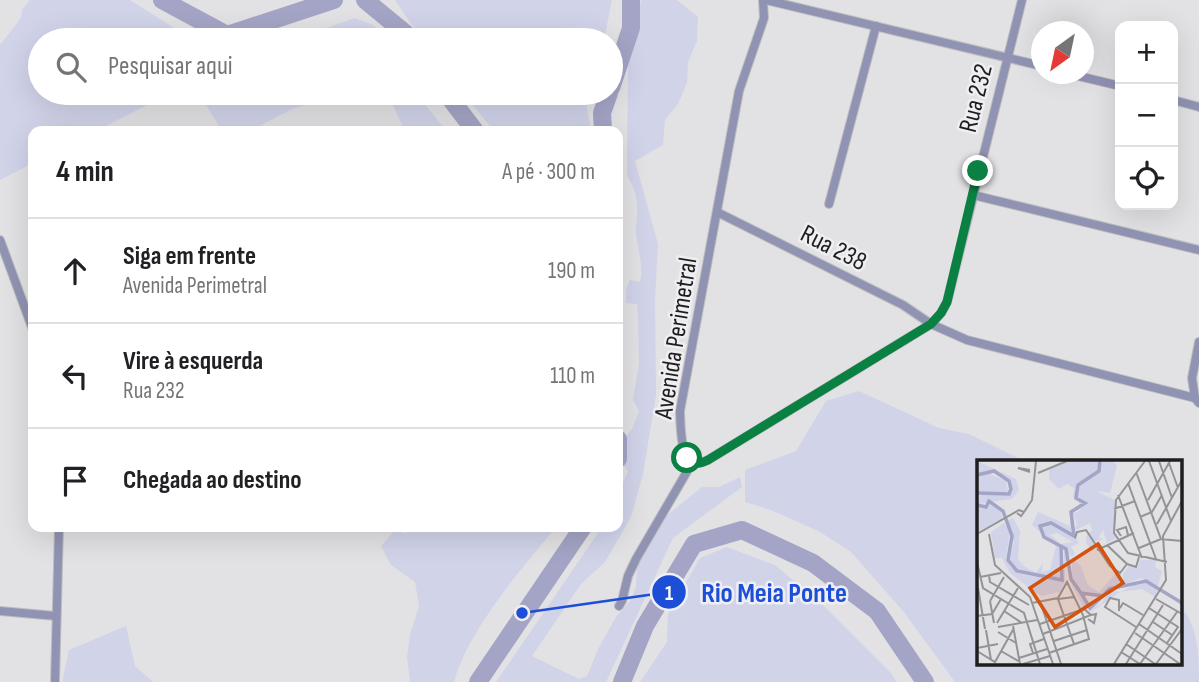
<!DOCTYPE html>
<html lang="pt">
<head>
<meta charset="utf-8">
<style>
	:root { --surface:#fff; --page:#f6f6f6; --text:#202124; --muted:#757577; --line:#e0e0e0 }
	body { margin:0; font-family:"Sofia Sans Condensed",sans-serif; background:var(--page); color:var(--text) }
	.controls { position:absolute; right:21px; top:21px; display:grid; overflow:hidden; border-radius:14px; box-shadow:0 7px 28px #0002 }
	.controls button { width:63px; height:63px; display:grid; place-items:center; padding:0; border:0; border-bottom:2px solid var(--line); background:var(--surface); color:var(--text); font:35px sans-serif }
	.compass { position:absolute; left:1031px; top:21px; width:63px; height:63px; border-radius:50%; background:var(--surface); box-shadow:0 7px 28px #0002; rotate:213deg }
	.stop { position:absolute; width:21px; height:21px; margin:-16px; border:5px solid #0b8043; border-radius:50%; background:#fff }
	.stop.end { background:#0b8043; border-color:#fff; box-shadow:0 2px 7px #0008 }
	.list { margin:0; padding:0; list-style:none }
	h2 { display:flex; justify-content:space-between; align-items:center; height:91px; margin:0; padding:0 28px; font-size:30px }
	h2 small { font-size:23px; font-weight:400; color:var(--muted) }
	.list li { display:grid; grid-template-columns:46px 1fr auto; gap:21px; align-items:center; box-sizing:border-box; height:105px; padding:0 28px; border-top:2px solid var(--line) }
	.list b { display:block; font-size:26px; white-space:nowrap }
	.list p { margin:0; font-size:23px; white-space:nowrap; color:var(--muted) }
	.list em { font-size:23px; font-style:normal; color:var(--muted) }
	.icon { flex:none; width:38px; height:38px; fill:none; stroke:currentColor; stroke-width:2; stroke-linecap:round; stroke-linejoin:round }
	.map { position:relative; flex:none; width:1199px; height:682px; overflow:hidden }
	.search { position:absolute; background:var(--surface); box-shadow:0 7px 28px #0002; left:28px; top:28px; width:595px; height:77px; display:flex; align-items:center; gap:18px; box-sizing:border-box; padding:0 24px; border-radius:38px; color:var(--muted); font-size:26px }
	.panel { position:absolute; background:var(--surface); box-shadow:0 7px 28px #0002; left:28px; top:126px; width:595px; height:406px; border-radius:14px }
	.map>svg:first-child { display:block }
	.green { fill:#d1d3e9 }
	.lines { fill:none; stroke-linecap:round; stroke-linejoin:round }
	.river { stroke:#a4a5c6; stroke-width:18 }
	.street-casing { stroke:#bfbfc1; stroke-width:10 }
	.street { stroke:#9193b3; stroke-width:8 }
	.route { stroke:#0b8043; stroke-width:9 }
	.labels { text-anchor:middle; stroke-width:5; stroke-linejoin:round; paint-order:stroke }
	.street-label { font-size:26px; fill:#1e1e1f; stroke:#efeff3 }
	.inset-river { fill:none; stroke:#a4a5c6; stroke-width:3.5 }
	.inset-road { fill:none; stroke:#949496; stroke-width:2 }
	.view { fill:#d4530e; fill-opacity:0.15; stroke:#d4530e; stroke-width:3.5 }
	.inset-edge { fill:none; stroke:#1e1e1f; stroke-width:3.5 }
	.leader { fill:none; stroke:#1d4ed8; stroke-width:2.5 }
	.callout-dot { fill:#1d4ed8; stroke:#efeff3; stroke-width:2.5 }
	.mark-label { font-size:21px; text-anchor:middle; font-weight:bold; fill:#fff }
	.callout-label { font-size:28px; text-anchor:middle; font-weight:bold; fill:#1d4ed8; stroke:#efeff3; stroke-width:5; stroke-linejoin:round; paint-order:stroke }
</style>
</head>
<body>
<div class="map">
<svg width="1199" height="682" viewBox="0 0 1199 682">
	<rect width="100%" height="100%" fill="#e2e2e5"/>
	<g class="green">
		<polygon points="30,0 130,0 193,40 40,40 40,93 361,93 333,96 292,109 250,131 222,131 206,105 189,94 153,102 96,131 33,131 33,163 0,180 0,45 21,18 22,10"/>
		<polygon points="395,0 612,0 604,40 422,40"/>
		<path d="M641,0H677L698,17L697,41L688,62L687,83L678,104L665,120L663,145L635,161L658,244L655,300L656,395L643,474L631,517L605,562L581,584L532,656L579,679L587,676L599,647L616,617L630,601L636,587L637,567L660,521L702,487H719L740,477L742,487L673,538L606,682H496L602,527H618V494L628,471L623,465L618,446L632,429L639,411L633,400C634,391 639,368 639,361C638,342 639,324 637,304L626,303V289L630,280L640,282C644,265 637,249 636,231C636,222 638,212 637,202C636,193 632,184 627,176L628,66Z"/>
		<polygon points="355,18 373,25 390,40 299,40 323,29"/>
		<polygon points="387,93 416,93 446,131 405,131"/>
		<polygon points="463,93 591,93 587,107 591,131 494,131"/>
		<path d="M859,391L939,428L969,434L1024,461L978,462V663H1180V606C1199,627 1199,655 1199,682H955L903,611L851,552L820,532L771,510L745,502V470L796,451L826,401Z"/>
		<path d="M406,527H556C521,570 469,628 454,682H410L407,657L410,635L419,606L415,582L391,565L381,546L395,530L407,534Z"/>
		<polygon points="727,547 775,565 823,605 890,672 897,682 640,682 667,642 668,614 700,558"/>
		<polygon points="126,626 135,666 153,682 62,682 69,650"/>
	</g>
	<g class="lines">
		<g class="river">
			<polyline points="162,0 227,35 334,0"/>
			<polyline points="365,0 405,33 410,40"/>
			<polyline points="611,88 631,28 631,0"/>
			<polyline points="446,93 475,131"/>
			<polyline points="603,131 602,113 609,93"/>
			<polyline points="618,439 618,459"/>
			<polyline points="478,682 583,527"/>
			<polyline points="622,682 645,626 694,544 742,530 813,563 877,611 925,682"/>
		</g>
		<defs>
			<g id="street">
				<path d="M763,0L764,18L739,91L680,411C681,430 679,474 708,460L931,324L967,340L1195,398L1199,403"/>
				<polyline points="766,0 1042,66"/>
				<polyline points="1070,74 1120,86"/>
				<polyline points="1173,100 1199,107"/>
				<polyline points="973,195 1199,250"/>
				<polyline points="829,204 876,26"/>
				<polyline points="717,212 903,305 931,324 941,313 947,302 1022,0"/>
				<polyline points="0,240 33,330"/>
				<polyline points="1195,398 1192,378 1199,342"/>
				<polyline points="619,606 622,601 628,576 636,559 692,463"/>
				<polyline points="0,611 56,616"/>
				<polyline points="55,682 59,527"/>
			</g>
		</defs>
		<use href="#street" class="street-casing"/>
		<use href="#street" class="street"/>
	</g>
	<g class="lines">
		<path class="route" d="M687,458C694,465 700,464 708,460L931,324L941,313L947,302L978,171"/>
	</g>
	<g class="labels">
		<g class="street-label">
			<text transform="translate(975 98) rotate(-76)" y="9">Rua 232</text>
			<text transform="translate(834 247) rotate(27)" y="9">Rua 238</text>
			<text transform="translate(675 338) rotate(-81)" y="9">Avenida Perimetral</text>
		</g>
	</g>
	<g transform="translate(977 460)">
		<rect width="205" height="205" fill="#e2e2e5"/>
		<path d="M0,1L39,19L42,30L35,39L1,44L3,35H32L36,27L16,9L0,14ZM91,1H122L120,11L100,24L98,37L107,42L105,46L108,41L100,37L103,24L123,11L125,1H137L140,6L133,33L119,31L138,40V79L130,83L126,70L122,77L126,80L117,81L116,92L109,83L110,73L115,71L113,63L95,72L100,65L96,53L101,52L105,47L100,51L103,44L96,37L97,28L90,24L82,29L72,19V9ZM11,13L29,21L31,32L0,33V17ZM14,43L23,50L26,60L0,73V48ZM61,52L93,66L94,55L96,75L75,63L71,64L100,79L102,83L94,87L98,93L95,97L104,106L111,125L122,132L140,112L144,114V126L130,128L125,135L104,132L95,117V97L87,88L92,97L93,119L107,140L111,149L124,144L133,130L144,132L162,122L175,124L164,118L146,125V114L152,106L160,109L163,100H179L178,107L185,111L178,137L165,129L143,132L114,152L106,147L93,122L92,105L88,106V121L83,132L65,136L56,131L33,113L25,98H18L14,72L27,63L33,71L29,98L40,113L86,122L87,87L84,84L96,82L80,73L73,75L84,83L74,79L82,84L85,118L41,111L33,100L37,82L29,61L36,58L43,71L41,100L48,105L40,102L59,113L66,103L65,112L73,110L79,86L55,65Z" fill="#d1d3e9"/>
		<path class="inset-river" d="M123,1L122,11L101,25L99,38L108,43L94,52L97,76L74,63L63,66L67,77L89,89L94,119L104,133L126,136L132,129L169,121L205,143M0,15L17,11L32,21L34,29L32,34L0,33M0,45L9,47L12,41L26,51L35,76L31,100L40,111L85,120L84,86M104,133L113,148L126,136"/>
		<path class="inset-road" d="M168,1L139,40L137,73L151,93L190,102M172,1L194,61M182,1L195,38M192,3L201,28M53,12L41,8L53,10M159,12L184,79L205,81M61,13L90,1M151,23L179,99M141,35L165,98M171,40L193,1M137,49L158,41M47,52L55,40L59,1M163,57L175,52L185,35M180,64L205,20M0,74L42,50L47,52L44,56L40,53M12,74L18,105L53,137L76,204M144,76L140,70L149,67L151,75M98,78L100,72L109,70L133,106L143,113L150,104M130,85L150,104L159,107L162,97M162,88L184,79M120,90L157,73M0,102L6,128L47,153L63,204M12,115L13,122L52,145M3,117L24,113M1,128L8,169M179,139L205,154M13,141L27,117M13,141L17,163M55,143L81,138L90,122L106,155L112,179L72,193M64,144L84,204M143,148L146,143L166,155M172,148L201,167L190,183M27,151L45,163M142,151V140L133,138L128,147L159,167M0,156L15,154L24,139M111,159L117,163L119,154L114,155M176,162L195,175M20,163L41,128M63,164L107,149L114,155L66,174M162,164L205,194M36,166L43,204M21,167L60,160M9,170L14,200M21,172L39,183M158,173L203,204M77,181L110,170M97,184L81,139L97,137M149,184L178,204M0,188L21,184M0,191L18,202L37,168M24,191L43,202M144,192L163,204M56,193L53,184L67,179M42,198L70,189M46,204L73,196M137,204L189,120L186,76L205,41M149,204L186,145M163,204L200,152M179,204L205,169"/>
		<path class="view" d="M121,84L146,123L78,167L53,128Z"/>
		<rect width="205" height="205" class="inset-edge"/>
	</g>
	<path class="leader" d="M522 613L669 592"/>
	<g class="callout-dot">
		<circle cx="522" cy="613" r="7"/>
		<circle cx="669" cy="592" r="18"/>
	</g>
	<g class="mark-label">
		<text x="669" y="600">1</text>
	</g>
	<g class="callout-label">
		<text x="774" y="602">Rio Meia Ponte</text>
	</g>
</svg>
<div class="controls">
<button>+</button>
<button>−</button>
<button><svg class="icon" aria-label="locate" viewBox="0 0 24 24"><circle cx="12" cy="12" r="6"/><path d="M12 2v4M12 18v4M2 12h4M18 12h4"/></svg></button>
</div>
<svg class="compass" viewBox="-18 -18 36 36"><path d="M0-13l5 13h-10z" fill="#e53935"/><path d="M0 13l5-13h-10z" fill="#757577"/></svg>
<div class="stop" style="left:687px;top:458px"></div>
<div class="stop end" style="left:978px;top:171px"></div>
<div class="search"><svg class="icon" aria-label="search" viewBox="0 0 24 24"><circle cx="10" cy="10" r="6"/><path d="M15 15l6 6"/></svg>Pesquisar aqui</div>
<section class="panel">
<h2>4 min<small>A pé · 300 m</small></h2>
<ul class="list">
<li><svg class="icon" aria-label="ahead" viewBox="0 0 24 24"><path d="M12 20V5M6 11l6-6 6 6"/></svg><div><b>Siga em frente</b><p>Avenida Perimetral</p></div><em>190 m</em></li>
<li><svg class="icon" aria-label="left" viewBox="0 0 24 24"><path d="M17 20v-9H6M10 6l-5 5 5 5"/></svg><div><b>Vire à esquerda</b><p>Rua 232</p></div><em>110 m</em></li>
<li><svg class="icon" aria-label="arrive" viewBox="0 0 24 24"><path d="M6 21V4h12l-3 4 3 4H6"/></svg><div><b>Chegada ao destino</b></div></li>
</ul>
</section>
</div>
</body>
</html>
